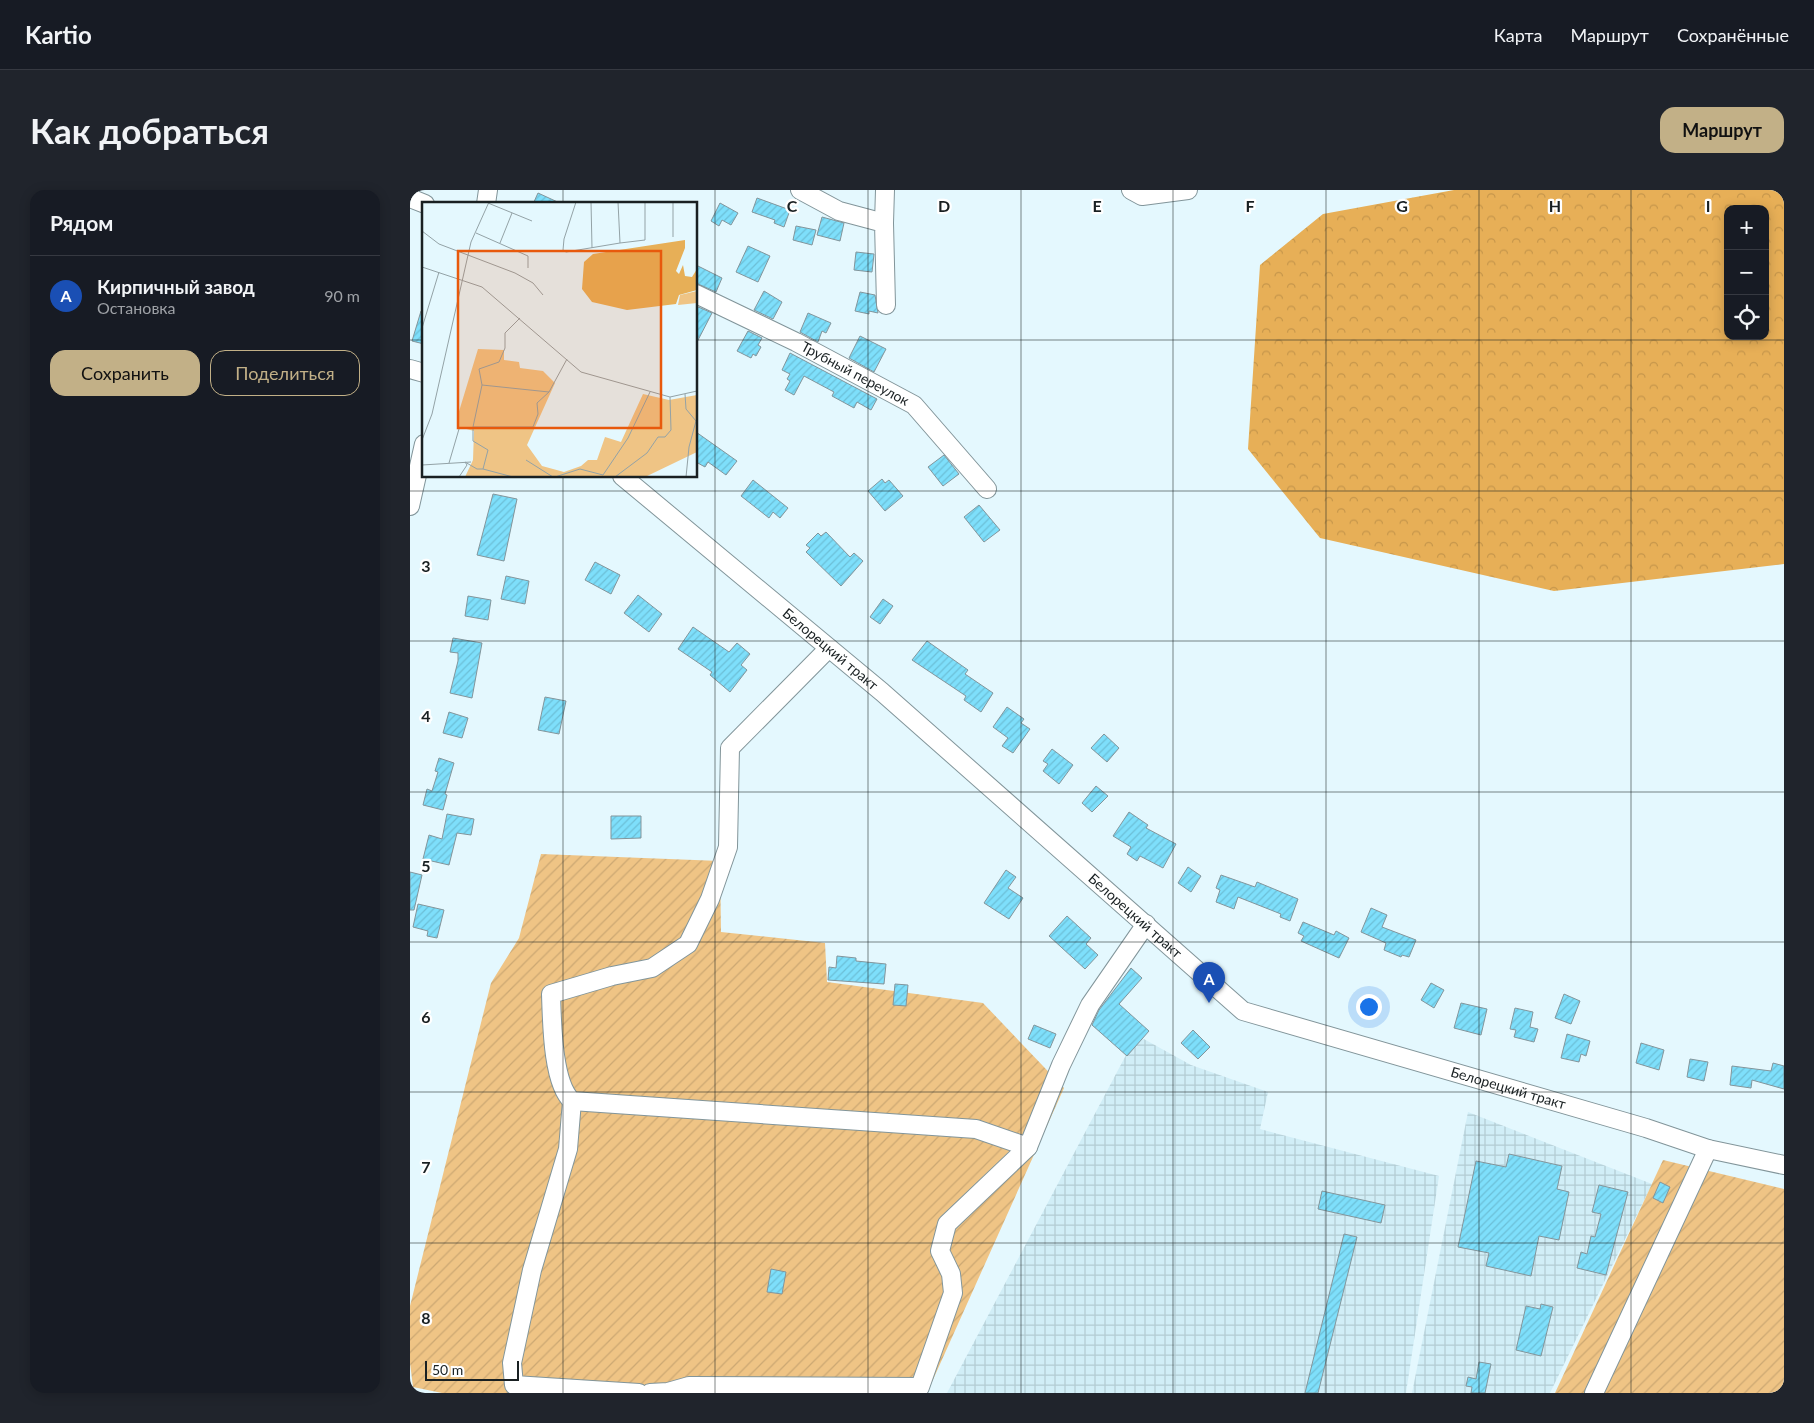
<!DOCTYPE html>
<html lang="ru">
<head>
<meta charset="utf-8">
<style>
	:root { --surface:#171b24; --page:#20242c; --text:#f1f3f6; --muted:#9ea1a6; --line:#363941; --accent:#c2b087 }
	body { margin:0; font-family:Lato,sans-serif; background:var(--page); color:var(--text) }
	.controls { position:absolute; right:15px; top:15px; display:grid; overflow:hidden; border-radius:10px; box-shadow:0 2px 12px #0003 }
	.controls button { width:45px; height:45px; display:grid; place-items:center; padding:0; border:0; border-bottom:1px solid var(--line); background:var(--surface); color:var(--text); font:25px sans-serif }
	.scale { position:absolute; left:15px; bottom:12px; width:94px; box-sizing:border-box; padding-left:5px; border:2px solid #192022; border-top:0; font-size:14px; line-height:18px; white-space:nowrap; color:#192022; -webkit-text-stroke:4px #fff; paint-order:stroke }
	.you { position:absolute; left:958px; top:816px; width:18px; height:18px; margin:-12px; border:4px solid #fff; border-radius:50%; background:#1a73e8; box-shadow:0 0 0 8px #1a73e833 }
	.badge { display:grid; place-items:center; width:32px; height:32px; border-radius:50%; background:var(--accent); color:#fff; font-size:16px; font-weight:700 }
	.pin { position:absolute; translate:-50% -41px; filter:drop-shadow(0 1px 2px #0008) }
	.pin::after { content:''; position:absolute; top:26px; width:18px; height:15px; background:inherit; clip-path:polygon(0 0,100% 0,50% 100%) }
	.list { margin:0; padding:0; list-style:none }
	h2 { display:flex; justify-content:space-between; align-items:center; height:65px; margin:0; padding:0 20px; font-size:21px }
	h2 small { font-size:16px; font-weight:400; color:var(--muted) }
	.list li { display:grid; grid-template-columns:32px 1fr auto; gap:15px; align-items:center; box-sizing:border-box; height:80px; padding:0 20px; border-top:1px solid var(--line) }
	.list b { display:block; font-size:19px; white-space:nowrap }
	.list p { margin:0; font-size:16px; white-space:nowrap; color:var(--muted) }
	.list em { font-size:16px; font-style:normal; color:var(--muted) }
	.actions { display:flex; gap:10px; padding:15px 20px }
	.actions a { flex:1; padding:11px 0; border:1px solid var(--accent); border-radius:15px; text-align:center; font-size:18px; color:var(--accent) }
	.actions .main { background:var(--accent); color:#111 }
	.icon { flex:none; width:28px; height:28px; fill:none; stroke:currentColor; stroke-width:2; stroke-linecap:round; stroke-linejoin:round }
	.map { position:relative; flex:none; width:1374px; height:1203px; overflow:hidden; border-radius:15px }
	header { display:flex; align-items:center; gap:30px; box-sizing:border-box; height:70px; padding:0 25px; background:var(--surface); border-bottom:1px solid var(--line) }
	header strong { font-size:24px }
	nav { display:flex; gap:28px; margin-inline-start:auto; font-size:18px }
	.intro { display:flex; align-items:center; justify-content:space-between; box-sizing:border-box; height:120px; padding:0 30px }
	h1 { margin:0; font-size:35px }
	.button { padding:12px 22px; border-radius:15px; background:var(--accent); color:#111; font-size:18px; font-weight:700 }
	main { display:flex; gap:30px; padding:0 30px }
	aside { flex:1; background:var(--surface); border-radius:15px; box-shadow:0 2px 12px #0003 }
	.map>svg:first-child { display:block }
	.industrial { fill:url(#industrial-grid) }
	.forest { fill:url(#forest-crowns); fill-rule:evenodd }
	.garden { fill:url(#garden-furrows) }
	.building { fill:url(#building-hatch); stroke:#83959b }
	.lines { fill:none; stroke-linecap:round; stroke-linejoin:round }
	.minor-casing { stroke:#82959a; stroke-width:20 }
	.minor { stroke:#fff; stroke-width:18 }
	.grid { fill:none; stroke:#192022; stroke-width:1; stroke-opacity:0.55 }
	.labels { text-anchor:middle; stroke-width:4.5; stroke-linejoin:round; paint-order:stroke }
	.street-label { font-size:14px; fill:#192022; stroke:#fff }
	.inset-road { fill:none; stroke:#93a2a6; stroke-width:1 }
	.view { fill:#e8590c; fill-opacity:0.15; stroke:#e8590c; stroke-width:2.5 }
	.inset-edge { fill:none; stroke:#192022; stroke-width:2.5 }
	.grid-label { font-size:16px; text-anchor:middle; font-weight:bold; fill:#192022; stroke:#fff; stroke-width:4.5; stroke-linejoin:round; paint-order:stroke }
</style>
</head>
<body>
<header>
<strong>Kartio</strong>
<nav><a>Карта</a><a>Маршрут</a><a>Сохранённые</a></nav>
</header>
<div class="intro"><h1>Как добраться</h1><a class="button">Маршрут</a></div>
<main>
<aside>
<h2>Рядом<small></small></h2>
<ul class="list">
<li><span class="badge" style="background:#1a4fb4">A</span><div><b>Кирпичный завод</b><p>Остановка</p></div><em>90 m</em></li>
</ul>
<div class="actions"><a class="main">Сохранить</a><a>Поделиться</a></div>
</aside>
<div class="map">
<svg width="1374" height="1203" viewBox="0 0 1374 1203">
	<defs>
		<pattern id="industrial-grid" width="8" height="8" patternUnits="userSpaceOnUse" patternTransform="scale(1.25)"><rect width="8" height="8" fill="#d1eef7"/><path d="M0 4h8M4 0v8" fill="none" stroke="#b3ccd3"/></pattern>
		<pattern id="forest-crowns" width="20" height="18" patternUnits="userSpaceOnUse" patternTransform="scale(1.25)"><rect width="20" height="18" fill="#e7af57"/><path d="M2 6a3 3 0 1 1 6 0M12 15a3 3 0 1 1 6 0" fill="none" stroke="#c6964b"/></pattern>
		<pattern id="garden-furrows" width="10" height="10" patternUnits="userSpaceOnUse" patternTransform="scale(1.25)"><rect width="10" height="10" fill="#efc485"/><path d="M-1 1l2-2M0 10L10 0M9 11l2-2" fill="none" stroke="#cca873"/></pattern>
		<pattern id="building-hatch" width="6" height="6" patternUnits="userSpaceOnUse" patternTransform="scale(1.25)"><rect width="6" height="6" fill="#7edffb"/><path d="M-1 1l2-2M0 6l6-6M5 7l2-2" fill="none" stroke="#6cbfd7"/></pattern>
	</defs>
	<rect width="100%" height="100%" fill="#e4f8fe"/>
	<g class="industrial">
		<polygon points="732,848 781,875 858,902 850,939 1029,986 996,1203 537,1203 716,865"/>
		<polygon points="1058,922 1242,994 1140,1203 1002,1203"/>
	</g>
	<path class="forest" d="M1044,0H1374V374L1144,401L910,348L838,259L850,75L913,24ZM1318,19H1355V146H1318Z"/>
	<g class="garden">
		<polygon points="131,664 310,671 311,742 415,753 417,792 573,813 654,898 517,1203 32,1203 3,1197 0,1173 0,1116 81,793 109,748"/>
		<polygon points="1253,970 1374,999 1374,1203 1145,1203"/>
	</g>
	<g class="building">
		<polygon points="128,3 152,14 123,14"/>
		<polygon points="347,8 380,20 374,37 364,33 365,30 342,22"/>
		<polygon points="310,13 328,23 321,35 312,30 309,36 301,31"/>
		<polygon points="412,27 434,33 430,51 407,45"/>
		<polygon points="386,36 406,40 402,55 383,50"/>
		<polygon points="338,56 360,66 348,92 326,82"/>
		<polygon points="446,62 464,64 462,82 444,80"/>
		<polygon points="286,75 312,88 306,102 286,93"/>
		<polygon points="354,101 372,112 363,129 344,120"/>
		<polygon points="450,102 465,105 468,123 459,121 459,124 445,121"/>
		<polygon points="286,116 302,123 286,154"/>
		<polygon points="11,121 14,122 14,154 2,151"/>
		<polygon points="398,123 421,133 416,143 412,141 408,152 390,142"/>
		<polygon points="338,141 352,148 348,155 351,157 346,166 343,164 341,168 327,161"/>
		<polygon points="450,146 476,159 464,182 439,168"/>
		<polygon points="380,163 467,209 461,220 447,212 444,218 422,206 424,202 394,186 384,205 375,200 380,191 377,189 380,184 372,180"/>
		<polygon points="286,242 327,271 316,285 298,272 295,277 286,272"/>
		<polygon points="534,265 549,284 533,296 518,277"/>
		<polygon points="472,289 475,293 479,290 493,306 475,321 458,301"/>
		<polygon points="343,290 378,318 370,328 363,322 359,328 331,306"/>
		<polygon points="83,304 107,309 94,371 67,365"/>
		<polygon points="569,315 590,340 574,352 554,327"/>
		<polygon points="416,342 440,367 444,363 453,371 431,396 396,362 400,358 396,355 408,343 411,346"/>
		<polygon points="185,372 210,385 201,404 175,390"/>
		<polygon points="96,386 119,391 115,414 91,409"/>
		<polygon points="228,405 252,424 239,442 214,423"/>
		<polygon points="58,406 81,410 78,430 55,426"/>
		<polygon points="473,409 483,416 470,434 460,427"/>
		<polygon points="283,437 319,462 327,453 340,464 331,475 337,480 320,502 300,485 302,482 268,459"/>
		<polygon points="43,448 72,453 62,508 40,503 48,471 48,463 40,462"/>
		<polygon points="517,451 558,480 555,484 583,503 571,522 554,510 556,506 502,470"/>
		<polygon points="135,507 156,511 149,544 128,540"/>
		<polygon points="597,517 614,529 611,533 620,539 603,563 592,556 598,548 583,537"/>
		<polygon points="39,522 58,528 52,548 33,543"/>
		<polygon points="694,544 709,558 697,572 681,558"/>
		<polygon points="642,559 663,575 649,594 633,581 638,574 633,571"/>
		<polygon points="29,568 44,573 35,604 37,605 33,620 13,615 17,599 22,601 28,582 25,581"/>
		<polygon points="686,596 698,606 682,622 672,613"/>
		<polygon points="719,622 738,635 736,638 766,654 753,678 730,666 727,671 717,664 721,657 703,646"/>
		<polygon points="37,624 64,629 61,645 47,643 39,675 13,669 19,645 32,649"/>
		<polygon points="201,626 231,626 231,648 201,649"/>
		<polygon points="778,677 791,686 781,702 768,693"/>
		<polygon points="596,680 606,687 598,698 613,708 599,729 574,713"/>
		<polygon points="0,682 12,685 4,720 0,720"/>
		<polygon points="811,685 845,697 847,692 888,709 880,731 870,727 871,724 828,707 824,719 806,712 810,700 806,698"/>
		<polygon points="8,714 34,720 27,748 17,746 18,741 3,737"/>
		<polygon points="961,718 977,725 972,737 1006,750 999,767 992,765 991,767 974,760 976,753 951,742"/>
		<polygon points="657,726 681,748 676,754 688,765 675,779 639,746"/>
		<polygon points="893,732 924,745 926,741 939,748 929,768 891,751 894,746 888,743"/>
		<polygon points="427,766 446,768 446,771 476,774 474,794 418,790 419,777 426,778"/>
		<polygon points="721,778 732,788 709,814 739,841 717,866 682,835 689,820"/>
		<polygon points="1021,793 1034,800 1024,818 1011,810"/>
		<polygon points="485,794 498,795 496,816 483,815"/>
		<polygon points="1154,804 1170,811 1161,834 1145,828"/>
		<polygon points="1051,813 1077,819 1071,845 1044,838"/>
		<polygon points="1105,818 1123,822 1120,837 1128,839 1124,852 1104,847 1106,840 1100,839"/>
		<polygon points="624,835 646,844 640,858 618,849"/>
		<polygon points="783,840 800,857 788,869 771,853"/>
		<polygon points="1157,844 1180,851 1176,866 1171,864 1169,872 1151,868"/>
		<polygon points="1231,853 1254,860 1249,880 1226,873"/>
		<polygon points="1280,869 1298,872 1294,891 1277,887"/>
		<polygon points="1363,873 1374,876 1374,899 1342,890 1341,898 1320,895 1322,876 1361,881"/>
		<polygon points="1099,964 1152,976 1147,999 1159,1002 1149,1050 1129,1046 1121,1086 1076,1076 1079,1063 1048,1057 1066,971 1096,977"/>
		<polygon points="1250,992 1260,997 1253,1013 1243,1008"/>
		<polygon points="1189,995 1218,1002 1196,1085 1167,1078 1171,1062 1177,1064 1181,1046 1185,1047 1191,1024 1182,1022"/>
		<polygon points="912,1001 975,1015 971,1033 908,1019"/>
		<polygon points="934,1044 947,1047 908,1203 895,1203"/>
		<polygon points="361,1079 376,1082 372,1104 357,1102"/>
		<polygon points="1131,1114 1143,1117 1131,1166 1106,1160 1116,1116 1130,1119"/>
		<polygon points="1069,1172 1081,1174 1075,1203 1061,1203 1062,1197 1056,1196 1058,1187 1066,1189"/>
	</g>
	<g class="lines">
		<defs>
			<g id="minor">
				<polyline points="390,0 429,21 474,33 476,115"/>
				<polyline points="721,0 732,6 778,0"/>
				<polyline points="0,8 15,14"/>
				<polyline points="76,14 78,0"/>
				<polyline points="474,33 475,0"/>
				<path id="s1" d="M286,104L386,152L504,215L577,299"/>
				<polyline points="0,179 14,183"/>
				<path id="s2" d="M212,286L472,502L833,821L1236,938L1298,959L1374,975"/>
				<polyline points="0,316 14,254"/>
				<path d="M419,458L320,558L318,657L300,709L278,754L242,778L202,786L141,804C142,830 142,893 162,911L566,939L618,957L651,875L680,815L736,734"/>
				<polyline points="162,911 158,959 122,1080 102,1173 104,1195 229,1203"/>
				<polyline points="240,1203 258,1202 279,1196 510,1197 543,1103 541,1084 530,1061 537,1034 618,957"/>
				<polyline points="1184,1203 1298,959"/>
			</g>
		</defs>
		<use href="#minor" class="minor-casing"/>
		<use href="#minor" class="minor"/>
	</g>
	<path class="grid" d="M153,0V14M305,0V1203M458,0V1203M611,0V1203M763,0V1203M916,0V1203M1069,0V1203M1221,0V1203M0,150H14M286,150H1374M153,286V1203M0,301H1374M0,451H1374M0,602H1374M0,752H1374M0,902H1374M0,1053H1374"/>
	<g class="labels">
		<g class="street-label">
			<text dy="5" stroke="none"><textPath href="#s1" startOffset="178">Трубный переулок</textPath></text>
			<text dy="5" stroke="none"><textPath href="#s2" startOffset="271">Белорецкий тракт</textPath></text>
			<text dy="5" stroke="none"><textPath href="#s2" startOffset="676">Белорецкий тракт</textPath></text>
			<text dy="5" stroke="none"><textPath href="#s2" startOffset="1096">Белорецкий тракт</textPath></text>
		</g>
	</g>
	<g transform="translate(12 12)">
		<rect width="275" height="275" fill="#e4f8fe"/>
		<path d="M263,38V46L254,69L257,72L261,63L263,74L270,75L275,67V88L257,93L254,102L205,108L170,100L160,87L162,60L171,52Z" fill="#e7af57"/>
		<path d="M275,89V101L256,103L258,93ZM56,147L82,148V158L97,160L98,166L121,169L133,181L105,243L120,264L142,270L159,264L166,258H175L183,235L199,240L221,192L247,198L275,193V250L223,275H43L51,258L52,229L37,225L35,216Z" fill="#efc485"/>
		<path class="inset-road" d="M154,0L142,37L141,48L144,50L198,41L196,0M169,0L170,46M251,0V35M66,1L110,19M0,29L17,42L93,71L111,81L121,93M54,31L106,54V66M78,41L90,11M198,41L223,38V0M0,65L60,85L159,170L248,195L275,189M98,116L83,131V146L77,160L57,167L60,183L127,190L145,157M0,126L17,70M60,183L51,225H111L116,212L115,201L127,190M263,192L264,207L274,219M51,225V239L66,248L61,267L91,275M0,238L10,212L49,40L67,0M104,258L131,275M27,261L37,227M0,263L49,260M37,275L45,263L43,260L55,267H61M133,275L158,267L181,273L206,236L228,190M193,275L225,251L236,235H243L249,228L248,195M264,275L267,245L274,219"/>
		<path class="view" d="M36,49H239V226H36Z"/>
		<rect width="275" height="275" class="inset-edge"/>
	</g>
	<g class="grid-label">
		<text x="382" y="22">C</text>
		<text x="534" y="22">D</text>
		<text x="687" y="22">E</text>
		<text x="840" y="22">F</text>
		<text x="992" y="22">G</text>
		<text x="1145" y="22">H</text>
		<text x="1298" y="22">I</text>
		<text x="16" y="382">3</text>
		<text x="16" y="532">4</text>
		<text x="16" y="682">5</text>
		<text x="16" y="833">6</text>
		<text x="16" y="983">7</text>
		<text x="16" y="1134">8</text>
	</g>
</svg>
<div class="controls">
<button>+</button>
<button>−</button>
<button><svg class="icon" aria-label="locate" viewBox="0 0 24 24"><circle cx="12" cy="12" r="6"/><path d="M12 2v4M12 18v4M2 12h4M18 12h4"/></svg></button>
</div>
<div class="scale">50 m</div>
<div class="you"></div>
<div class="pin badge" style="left:799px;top:813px;background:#1a4fb4">A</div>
</div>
</main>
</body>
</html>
